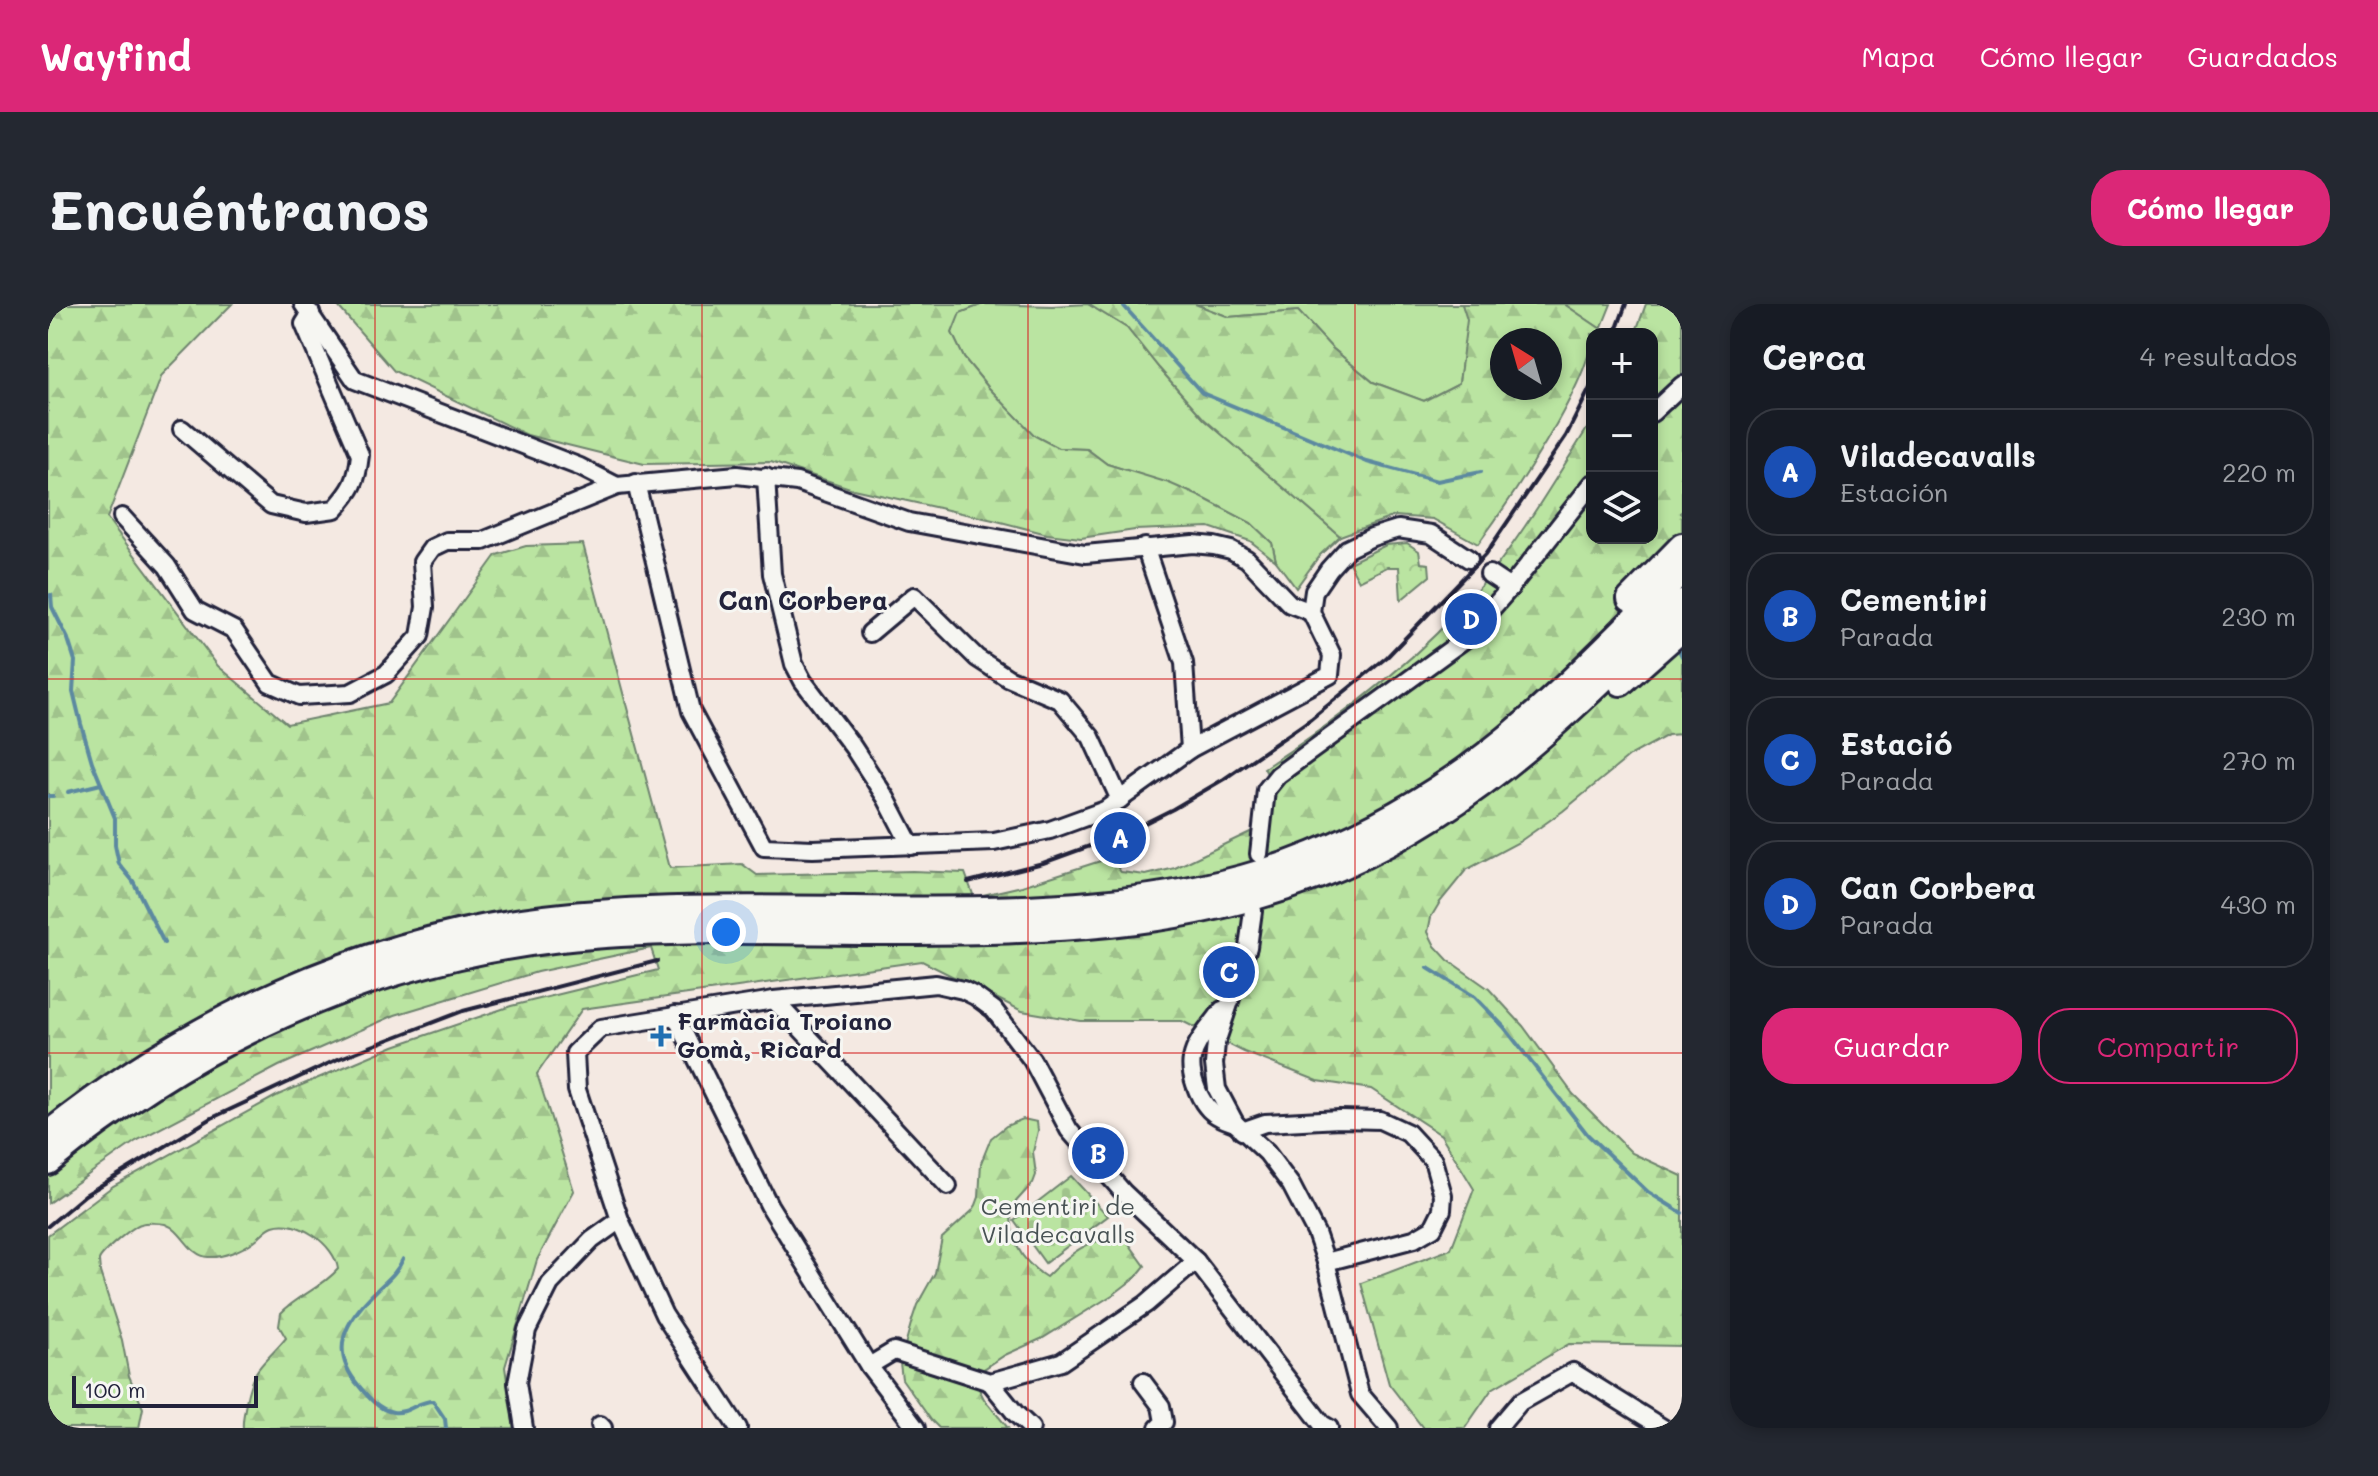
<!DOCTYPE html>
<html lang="es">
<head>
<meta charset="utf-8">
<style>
	:root { --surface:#171b24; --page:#242831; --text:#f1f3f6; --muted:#9ea1a6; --line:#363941; --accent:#db2777 }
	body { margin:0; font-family:Mali,sans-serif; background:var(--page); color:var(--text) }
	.controls { position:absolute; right:24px; top:24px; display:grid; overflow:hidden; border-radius:16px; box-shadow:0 4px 12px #0003 }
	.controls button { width:72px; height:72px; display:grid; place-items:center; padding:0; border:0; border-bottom:2px solid var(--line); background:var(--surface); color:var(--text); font:40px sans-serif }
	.compass { position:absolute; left:1442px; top:24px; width:72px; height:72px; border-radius:50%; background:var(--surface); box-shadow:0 4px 12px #0003; rotate:323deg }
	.scale { position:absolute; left:24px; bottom:20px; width:186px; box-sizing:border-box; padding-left:8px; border:4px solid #22223b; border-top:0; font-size:22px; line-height:28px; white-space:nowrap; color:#22223b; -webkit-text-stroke:6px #f6f6f2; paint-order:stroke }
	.you { position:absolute; left:678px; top:628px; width:28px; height:28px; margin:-20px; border:6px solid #fff; border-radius:50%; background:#1a73e8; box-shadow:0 0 0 12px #1a73e833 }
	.badge { display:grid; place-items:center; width:52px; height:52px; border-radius:50%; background:var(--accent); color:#fff; font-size:26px; font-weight:700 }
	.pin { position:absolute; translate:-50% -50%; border:4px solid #fff; box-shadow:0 2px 8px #0006 }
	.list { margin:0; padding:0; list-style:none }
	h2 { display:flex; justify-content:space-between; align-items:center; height:104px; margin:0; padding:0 32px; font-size:34px }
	h2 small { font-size:26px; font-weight:400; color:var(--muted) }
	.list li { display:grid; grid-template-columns:52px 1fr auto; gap:24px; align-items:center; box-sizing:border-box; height:128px; margin:0 16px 16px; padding:0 16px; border:2px solid var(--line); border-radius:32px }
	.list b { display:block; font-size:30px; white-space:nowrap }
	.list p { margin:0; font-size:26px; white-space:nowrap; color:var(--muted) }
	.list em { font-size:26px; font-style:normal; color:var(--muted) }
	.actions { display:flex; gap:16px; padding:24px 32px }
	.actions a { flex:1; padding:18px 0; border:2px solid var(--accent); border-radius:32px; text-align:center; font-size:28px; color:var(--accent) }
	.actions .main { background:var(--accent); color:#fff }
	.icon { flex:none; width:44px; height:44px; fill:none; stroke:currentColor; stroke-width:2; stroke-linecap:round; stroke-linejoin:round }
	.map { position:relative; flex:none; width:1634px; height:1124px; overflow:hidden; border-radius:32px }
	header { display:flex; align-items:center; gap:48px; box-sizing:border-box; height:112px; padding:0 40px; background:var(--accent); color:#fff }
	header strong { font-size:38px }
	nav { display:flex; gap:44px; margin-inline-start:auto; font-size:28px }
	.intro { display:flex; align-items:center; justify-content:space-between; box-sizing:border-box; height:192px; padding:0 48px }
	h1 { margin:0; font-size:56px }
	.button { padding:20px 36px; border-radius:32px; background:var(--accent); color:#fff; font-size:28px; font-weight:700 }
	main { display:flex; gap:48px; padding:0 48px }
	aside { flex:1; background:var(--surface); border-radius:32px; box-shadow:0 4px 12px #0003 }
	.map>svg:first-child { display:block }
	.grass { fill:#bae4a1; stroke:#6e836e; stroke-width:2 }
	.forest { fill:url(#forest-firs); stroke:#6e836e; stroke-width:2; fill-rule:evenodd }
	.cemetery { fill:url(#cemetery-stones); stroke:#6e836e; stroke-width:2 }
	.park { fill:url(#park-crowns); stroke:#6e836e; stroke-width:2 }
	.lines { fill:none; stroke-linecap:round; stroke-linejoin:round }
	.stream { stroke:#5c89a0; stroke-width:4 }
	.minor-casing { stroke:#22223b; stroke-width:22 }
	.highway-casing { stroke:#22223b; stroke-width:30 }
	.minor { stroke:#f6f6f2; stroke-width:16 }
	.highway { stroke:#f6f6f2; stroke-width:24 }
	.rail { stroke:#22223b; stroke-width:4 }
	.grid { fill:none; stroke:#d62828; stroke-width:2; stroke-opacity:0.55 }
	.poi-dot { fill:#1f6fb2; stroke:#f6f6f2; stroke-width:3 }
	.labels { text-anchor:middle; stroke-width:6; stroke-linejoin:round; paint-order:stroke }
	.poi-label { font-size:24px; font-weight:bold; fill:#22223b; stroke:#f6f6f2; text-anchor:start }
	.park-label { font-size:24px; fill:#485254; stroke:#f6f6f2 }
	.neighbourhood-label { font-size:26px; font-weight:bold; fill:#22223b; stroke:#f6f6f2 }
</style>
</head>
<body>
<header>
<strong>Wayfind</strong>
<nav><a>Mapa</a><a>Cómo llegar</a><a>Guardados</a></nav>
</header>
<div class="intro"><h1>Encuéntranos</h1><a class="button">Cómo llegar</a></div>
<main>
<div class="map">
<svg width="1634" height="1124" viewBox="0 0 1634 1124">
	<defs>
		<pattern id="forest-firs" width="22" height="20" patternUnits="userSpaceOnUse" patternTransform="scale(2)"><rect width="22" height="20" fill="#bae4a1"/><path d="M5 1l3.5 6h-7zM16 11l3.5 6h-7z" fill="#a0c38c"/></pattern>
		<pattern id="cemetery-stones" width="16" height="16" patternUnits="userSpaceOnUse" patternTransform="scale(2)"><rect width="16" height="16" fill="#bae4a1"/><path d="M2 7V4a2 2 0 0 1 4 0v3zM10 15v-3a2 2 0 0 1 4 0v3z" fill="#a0c38c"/></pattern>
		<pattern id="park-crowns" width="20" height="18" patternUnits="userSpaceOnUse" patternTransform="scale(2)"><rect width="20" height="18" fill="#bae4a1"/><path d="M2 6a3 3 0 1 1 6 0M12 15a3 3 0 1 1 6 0" fill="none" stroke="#a0c38c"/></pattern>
	</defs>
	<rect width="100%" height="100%" fill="#f4e9e2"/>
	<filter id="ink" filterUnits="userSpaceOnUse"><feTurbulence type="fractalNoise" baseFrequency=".0125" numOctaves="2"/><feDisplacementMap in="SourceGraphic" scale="16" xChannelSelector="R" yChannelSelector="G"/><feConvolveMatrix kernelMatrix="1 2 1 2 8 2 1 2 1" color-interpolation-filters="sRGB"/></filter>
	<g filter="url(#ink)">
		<g class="grass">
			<polygon points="935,0 1004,2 1040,0 1079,24 1111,64 1156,115 1292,232 1271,252 1248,284 1228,257 1224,239 1203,219 1153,193 1121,180 1059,160 1039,145 1010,144 987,132 940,83 916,54 904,29 911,9"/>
			<polygon points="1147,0 1414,0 1420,16 1411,79 1376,97 1325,78 1283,43 1250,7 1181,13"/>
			<polygon points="1516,0 1563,0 1553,25"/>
		</g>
		<g class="forest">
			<path d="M0,0H184L114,71L59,214L170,362L239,420L341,399L448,251L478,242L535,240L622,564L694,560L709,571L864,567L917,569L926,593L974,582L1062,554L1073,568L1098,571L1127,564L1219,520C1229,492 1231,491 1216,464C1294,414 1371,355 1431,284C1474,233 1508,173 1544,117V234H1604V30H1587L1598,0H1634V207L1632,209L1634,211V430L1620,431L1583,451L1515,507L1471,538L1418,566L1392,598L1383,613L1380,628L1387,642L1400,656L1441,685L1475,722L1525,790L1584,849L1634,872V1042L1521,1040L1444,1085L1417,1124H1375L1341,1080L1313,979L1403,945L1426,885L1393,831L1323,785L1270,777L1196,748L1134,717H1033L974,707L874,657L534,705L489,770L526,887L489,956L457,1063L466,1124H195C194,1115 197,1107 198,1098C205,1061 216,1061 238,1034L231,1022L233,1009C250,991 274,984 290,965C287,941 250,914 225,922C217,925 212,933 206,937C194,946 174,954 160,953C141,952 135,926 117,920C112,919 98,918 93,920C85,922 53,949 51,956C51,957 52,967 52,968L74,1036L81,1072L95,1104L91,1124H0V931L65,882L230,791L346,742L463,702L610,666L603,644L489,668L347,711L231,762L88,837L0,899Z"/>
			<polygon points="288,0 935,0 912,9 904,29 916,54 940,83 987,132 1010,144 1039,145 1059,160 1121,179 1153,193 1203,219 1224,239 1228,257 1202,237 1161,223 1087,226 1033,234 999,230 945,216 805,185 723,158 596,160 479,131 346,67"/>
			<path d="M1040,0H1147L1181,13L1250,7L1283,43L1325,78L1376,97L1411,79L1419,16L1414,0H1516L1553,25L1550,30H1544C1544,76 1460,200 1430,240L1385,215L1347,212L1292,232L1156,115L1111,64L1079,24ZM1454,36H1502V84H1454Z"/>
			<path d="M975,815L989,818L990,827L985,848L988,871L985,879L963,903C962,935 970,955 998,973C1021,950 1045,929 1079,937L1097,962L1088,973L1066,990L995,1034L957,1051L933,1067L929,1081L936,1095L960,1124H891L883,1116L854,1075L852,1059L864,1016L869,1001L887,969L894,934L924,907L928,901L931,893L933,859L943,834L958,822Z"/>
		</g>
		<polygon class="cemetery" points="1023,872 1060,912 997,959 966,916"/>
		<polygon class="park" points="1359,239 1371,247 1373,259 1381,260 1382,272 1353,296 1351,263 1339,263 1311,277 1301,259 1338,241"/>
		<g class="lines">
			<g class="stream">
				<polyline points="1074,0 1154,89 1319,158 1389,177 1433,168"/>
				<polyline points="0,292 3,291 4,303 20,335 27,357 25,387 33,420 44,458 67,514 67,541 71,560 85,577 116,639"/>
				<polyline points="1629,342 1634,352"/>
				<polyline points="20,488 53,480"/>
				<polyline points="0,492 5,492"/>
				<polyline points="1380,664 1427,693 1456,723 1540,831 1600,888 1634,909"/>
				<path d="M355,955C349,969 338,977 328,987C297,1017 280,1046 311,1082C320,1093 331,1106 345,1108C361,1110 369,1097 385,1097L397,1115L398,1124"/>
			</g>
			<defs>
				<g id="minor">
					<polyline points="255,0 307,76 532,163 569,182"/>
					<polyline points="1604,109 1634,81"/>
					<path d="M134,125L223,201L258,209L287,205C304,186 309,178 312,151L256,20L263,9"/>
					<polyline points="718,173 724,270 746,360 755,377 805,443 838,494 863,542"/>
					<polyline points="588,179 643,407 716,543 765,545 946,538 1002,526 1057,506 1142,445 1282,371 1284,351 1263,308"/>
					<polyline points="74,213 119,262 147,306 186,326 222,379 251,392 302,389 338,370 372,332 377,303 374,258 384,244 399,237 435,237 569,182 689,171 749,178 861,218 1037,250 1145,240 1166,242 1183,246 1199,255 1242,300 1263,308"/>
					<polyline points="1097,243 1136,359 1142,445"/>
					<polyline points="1441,270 1462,284"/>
					<polyline points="1263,308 1266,287 1281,265 1299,245 1324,233 1350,225 1383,230 1421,255"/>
					<polyline points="822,329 866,292 929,354 960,374 1012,396 1043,433 1072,496"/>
					<polyline points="1211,550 1218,486 1230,471 1417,335 1462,284 1544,180"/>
					<polyline points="1205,607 1200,643 1168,739 1166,760 1169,785 1187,819 1219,849 1243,881 1268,929 1278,958 1312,1090 1341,1124"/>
					<polyline points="726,696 900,882"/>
					<path d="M1174,706C1164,722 1148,735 1144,755C1141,769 1150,792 1159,803C1165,811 1177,816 1187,819"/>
					<polyline points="627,711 721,901 821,1062 868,1124"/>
					<polyline points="1194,827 1217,819 1292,815 1332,816 1360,829 1385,856 1395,891 1394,906 1385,924 1366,935 1278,958"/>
					<polyline points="821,1062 846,1047 942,1078 1013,1058 1098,1000 1148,957"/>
					<polyline points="942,1078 967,1109 983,1124"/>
					<polyline points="1095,1078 1113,1102 1116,1118 1110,1124"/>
					<polyline points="552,1121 555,1124"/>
					<polyline points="476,1124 469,1079 479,1026 502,980 544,936 572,916"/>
					<polyline points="690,1124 616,1011 572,916 529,786 527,749 553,724 726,696 888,680 915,686 927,692 946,706 984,756 1021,826 1075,888 1148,957 1274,1120 1281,1124"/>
					<polyline points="1450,1124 1472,1098 1525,1068 1615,1124"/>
				</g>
				<g id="highway">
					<polyline points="1582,295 1634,242"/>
					<polyline points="1573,379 1634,325"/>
					<path d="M0,830C144,715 314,636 497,614C598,602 702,604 804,605C959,606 1119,610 1265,550C1343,518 1415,473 1479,417C1533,370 1583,317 1634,267"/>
					<path d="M0,858C149,736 320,657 512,635C622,623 734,628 845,628C994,627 1128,627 1270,572C1423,512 1520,410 1634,298"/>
				</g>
			</defs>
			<use href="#minor" class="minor-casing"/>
			<use href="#highway" class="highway-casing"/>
			<use href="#minor" class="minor"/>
			<use href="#highway" class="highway"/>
			<g class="rail">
				<polyline points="1567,30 1578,0"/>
				<polyline points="920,578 995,559 1075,530 1125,505 1176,475 1263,415 1339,353 1437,251 1518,132 1544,80"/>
				<polyline points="0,922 37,891 164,814 290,755 415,707 609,657"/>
			</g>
		</g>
	</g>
	<path class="grid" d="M327,0V1124M654,0V1124M980,0V1124M1307,0V1124M0,375H1634M0,749H1634"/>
	<path class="poi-dot" d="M609 720h8v8h8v8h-8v8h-8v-8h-8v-8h8z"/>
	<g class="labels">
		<g class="poi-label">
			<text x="629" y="726">Farmàcia Troiano<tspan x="629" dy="28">Gomà, Ricard</tspan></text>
		</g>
		<g class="park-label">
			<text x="1010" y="911">Cementiri de<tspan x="1010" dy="28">Viladecavalls</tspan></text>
		</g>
		<g class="neighbourhood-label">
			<text x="755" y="306">Can Corbera</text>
		</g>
	</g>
</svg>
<div class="controls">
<button>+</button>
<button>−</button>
<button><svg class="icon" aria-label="layers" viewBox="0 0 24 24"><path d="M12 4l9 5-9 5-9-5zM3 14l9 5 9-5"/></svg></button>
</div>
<svg class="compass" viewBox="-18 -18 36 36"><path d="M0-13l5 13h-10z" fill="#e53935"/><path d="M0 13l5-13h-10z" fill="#9ea1a6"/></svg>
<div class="scale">100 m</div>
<div class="you"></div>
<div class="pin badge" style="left:1072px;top:534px;background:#1a4fb4">A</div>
<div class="pin badge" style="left:1050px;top:849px;background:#1a4fb4">B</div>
<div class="pin badge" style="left:1181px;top:668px;background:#1a4fb4">C</div>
<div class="pin badge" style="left:1423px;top:315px;background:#1a4fb4">D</div>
</div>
<aside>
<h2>Cerca<small>4 resultados</small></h2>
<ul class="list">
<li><span class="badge" style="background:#1a4fb4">A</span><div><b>Viladecavalls</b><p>Estación</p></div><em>220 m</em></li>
<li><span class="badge" style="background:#1a4fb4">B</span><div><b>Cementiri</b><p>Parada</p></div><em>230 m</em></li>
<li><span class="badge" style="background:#1a4fb4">C</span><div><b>Estació</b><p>Parada</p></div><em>270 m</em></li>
<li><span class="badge" style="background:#1a4fb4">D</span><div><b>Can Corbera</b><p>Parada</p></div><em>430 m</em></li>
</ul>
<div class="actions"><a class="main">Guardar</a><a>Compartir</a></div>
</aside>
</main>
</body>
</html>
